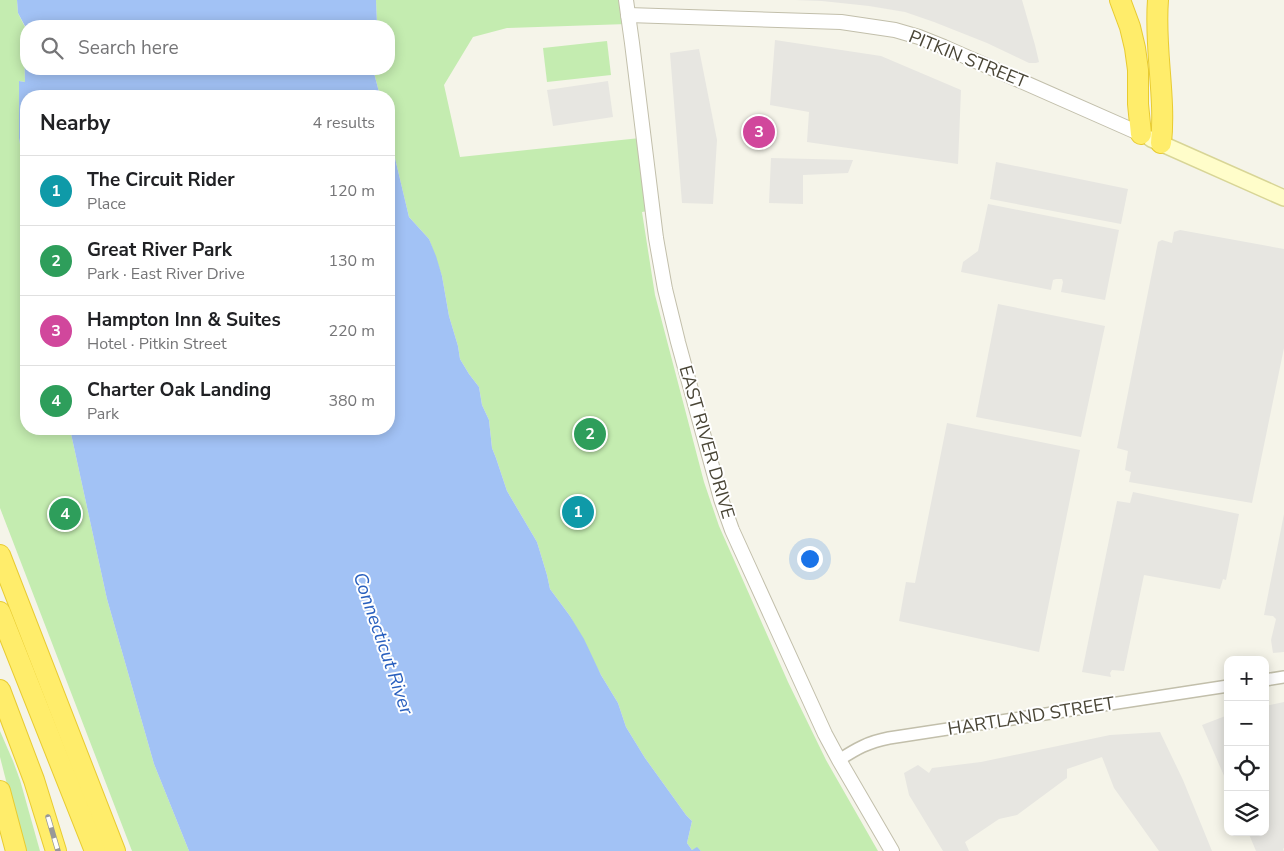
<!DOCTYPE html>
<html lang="en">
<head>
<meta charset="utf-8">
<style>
	:root { --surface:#fff; --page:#f2f2f2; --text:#202124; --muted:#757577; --line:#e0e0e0; --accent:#d93025 }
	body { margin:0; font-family:"Nunito Sans",sans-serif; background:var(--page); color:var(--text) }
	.controls { position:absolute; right:15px; bottom:15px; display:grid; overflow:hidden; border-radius:10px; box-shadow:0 2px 12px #0003 }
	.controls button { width:45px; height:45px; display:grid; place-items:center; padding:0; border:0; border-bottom:1px solid var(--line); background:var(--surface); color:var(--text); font:25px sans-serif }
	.you { position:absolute; left:809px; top:558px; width:18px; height:18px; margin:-12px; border:4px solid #fff; border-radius:50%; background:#1a73e8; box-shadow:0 0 0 8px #1a73e833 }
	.badge { display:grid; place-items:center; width:32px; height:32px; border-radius:50%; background:var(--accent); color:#fff; font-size:16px; font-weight:700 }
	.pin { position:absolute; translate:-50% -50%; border:2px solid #fff; box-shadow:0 1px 5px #0006 }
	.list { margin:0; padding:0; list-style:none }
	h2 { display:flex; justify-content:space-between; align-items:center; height:65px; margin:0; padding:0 20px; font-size:21px }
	h2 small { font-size:16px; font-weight:400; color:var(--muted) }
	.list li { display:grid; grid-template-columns:32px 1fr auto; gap:15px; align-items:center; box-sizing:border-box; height:70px; padding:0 20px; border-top:1px solid var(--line) }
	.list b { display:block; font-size:19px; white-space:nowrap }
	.list p { margin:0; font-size:16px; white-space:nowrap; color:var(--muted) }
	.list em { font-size:16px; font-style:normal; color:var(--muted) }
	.icon { flex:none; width:28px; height:28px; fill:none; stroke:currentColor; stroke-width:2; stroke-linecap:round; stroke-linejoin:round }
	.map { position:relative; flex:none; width:1284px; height:851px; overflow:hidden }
	.search { position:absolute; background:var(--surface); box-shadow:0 2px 12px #0003; left:20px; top:20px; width:375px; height:55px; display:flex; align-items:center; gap:12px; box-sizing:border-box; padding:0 18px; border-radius:20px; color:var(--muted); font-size:19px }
	.panel { position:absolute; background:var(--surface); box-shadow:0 2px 12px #0003; left:20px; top:90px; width:375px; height:345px; border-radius:20px }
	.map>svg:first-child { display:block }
	.green { fill:#c4ecb0 }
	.parking { fill:#e7e6e1 }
	.water { fill:#a2c2f5 }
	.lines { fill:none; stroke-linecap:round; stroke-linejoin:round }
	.minor-casing { stroke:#c2bfab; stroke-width:14 }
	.tertiary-casing { stroke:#c2bfab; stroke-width:16 }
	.secondary-casing { stroke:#d8d596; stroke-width:18 }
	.motorway-casing { stroke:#e8cb31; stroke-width:22 }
	.minor { stroke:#fff; stroke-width:11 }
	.tertiary { stroke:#fff; stroke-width:14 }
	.secondary { stroke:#fffdca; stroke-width:15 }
	.motorway { stroke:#ffed6b; stroke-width:20 }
	.rail-casing { stroke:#989898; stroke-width:5.5 }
	.rail { stroke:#fff; stroke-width:4; stroke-dasharray:11; stroke-linecap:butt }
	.labels { text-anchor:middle; stroke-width:4; stroke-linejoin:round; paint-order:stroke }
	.street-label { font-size:18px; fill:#4a4637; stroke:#fff }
	.water-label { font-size:19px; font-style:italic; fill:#285fbe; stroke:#fff }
</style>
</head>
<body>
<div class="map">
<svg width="1284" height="851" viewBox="0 0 1284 851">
	<rect width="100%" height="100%" fill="#f5f4e9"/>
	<g class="green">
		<polygon points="0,0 17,0 18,13 26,29 26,37 24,37 25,82 19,81 19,138 26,181 26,214 25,215 26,223 26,429 70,429 107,599 154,764 189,851 132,851 0,508"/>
		<polygon points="376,0 624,0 627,24 507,28 473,37 444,85 460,157 640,138 648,211 642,212 655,295 704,482 719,526 788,682 826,760 878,851 701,851 697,848 692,850 687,843 692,821 686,815 645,758 626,727 618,703 601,675 570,616 550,589 547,575 537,542 507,491 496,458 492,448 489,420 482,405 479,387 469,374 460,359 458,346 449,316 442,276 429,239 409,217 389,133 389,96 380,96 373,69 389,69 389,26 377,26"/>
		<polygon points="607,41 611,75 547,82 543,48"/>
		<polygon points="0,731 13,761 20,780 40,851 24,851 0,757"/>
	</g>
	<g class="parking">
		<polygon points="795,0 1022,0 1035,45 1039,62 1036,63 1029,63 987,43 934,22 905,12 869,6 822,1"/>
		<polygon points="775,40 881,56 961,90 958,164 807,142 809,112 770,105"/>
		<polygon points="699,49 717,140 713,204 682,203 670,53"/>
		<polygon points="608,81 613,117 553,126 547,90"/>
		<polygon points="771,158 853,160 848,173 803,175 803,204 769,203"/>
		<polygon points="996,162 1128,189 1121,224 990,199"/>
		<polygon points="988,204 1119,230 1105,300 1061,292 1063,282 1062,279 1056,279 1053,280 1051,290 961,272 963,262 978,251"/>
		<polygon points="1180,230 1284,249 1284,348 1252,503 1129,482 1131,472 1125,470 1128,451 1117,448 1158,242 1162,240 1172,243 1174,232"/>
		<polygon points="998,304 1105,326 1081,437 976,417"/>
		<polygon points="947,423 1080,450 1039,652 899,621 906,582 915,583"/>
		<polygon points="1133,492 1239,514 1226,580 1223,579 1220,589 1144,575 1124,671 1112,670 1110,673 1111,677 1082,672 1117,501 1130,503"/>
		<polygon points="1284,514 1284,652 1273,653 1271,640 1276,619 1273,616 1264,615"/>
		<polygon points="1284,702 1284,848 1283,849 1284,851 1256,851 1248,832 1265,832 1265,706"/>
		<polygon points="1228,715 1228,785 1202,725"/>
		<polygon points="1160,732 1183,780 1212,851 1159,851 1114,788 1102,757 1067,769 1067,778 1017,815 999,819 965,842 969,851 943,851 909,795 904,773 918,765 929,773 932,768 981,762 1110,735"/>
	</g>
	<g class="water">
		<polygon points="17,0 376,0 377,24 377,26 26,26 26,28 18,13"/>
		<polygon points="24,37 26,37 26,69 373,69 380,96 26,96 26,181 19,138 19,81 25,82"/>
		<polygon points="389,133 409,217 429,239 436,256 442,276 449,316 458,346 460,359 469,374 479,387 482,405 489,420 492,448 496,458 507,491 537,542 547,575 550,589 570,616 584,639 601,675 618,703 626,727 645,758 686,815 692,821 687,843 692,850 697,847 701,851 189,851 154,764 107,599 70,429 389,429"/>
	</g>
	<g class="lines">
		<defs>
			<g id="minor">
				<polyline points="1265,680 1284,677"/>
				<path d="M839,760C856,749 868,742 889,738L1228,686"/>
			</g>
			<g id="tertiary">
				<polyline points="626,0 632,43 656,238 665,289 678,342 721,499 732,530 825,734 839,760 892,851"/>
				<polyline points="628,15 841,22 895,30 919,37 944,47 1141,134"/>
			</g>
			<polyline id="secondary" points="1151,139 1284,198"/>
			<g id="motorway">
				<polyline points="1120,0 1130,27 1135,48 1138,70 1138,104 1141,134"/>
				<path d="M1158,0C1154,48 1166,96 1161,143"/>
				<polyline points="0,555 115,851"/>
				<polyline points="0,612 95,851"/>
				<polyline points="0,690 34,780 56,851"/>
				<polyline points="0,791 16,851"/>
			</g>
		</defs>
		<use href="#minor" class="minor-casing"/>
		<use href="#tertiary" class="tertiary-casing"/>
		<use href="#secondary" class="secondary-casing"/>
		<use href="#motorway" class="motorway-casing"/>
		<use href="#minor" class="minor"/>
		<use href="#tertiary" class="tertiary"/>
		<use href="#secondary" class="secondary"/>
		<use href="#motorway" class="motorway"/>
		<defs>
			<polyline id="rail" points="48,817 58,851"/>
		</defs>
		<use href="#rail" class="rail-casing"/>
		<use href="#rail" class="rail"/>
	</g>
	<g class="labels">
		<g class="street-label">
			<text transform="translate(968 59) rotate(22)" y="6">PITKIN STREET</text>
			<text transform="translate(707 442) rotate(74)" y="6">EAST RIVER DRIVE</text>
			<text transform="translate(1031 716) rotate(-9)" y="6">HARTLAND STREET</text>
		</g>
		<g class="water-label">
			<text transform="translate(384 643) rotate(71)" y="7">Connecticut River</text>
		</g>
	</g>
</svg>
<div class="controls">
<button>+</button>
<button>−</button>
<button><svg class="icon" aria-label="locate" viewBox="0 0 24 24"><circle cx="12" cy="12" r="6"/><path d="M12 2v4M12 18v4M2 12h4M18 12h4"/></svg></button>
<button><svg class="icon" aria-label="layers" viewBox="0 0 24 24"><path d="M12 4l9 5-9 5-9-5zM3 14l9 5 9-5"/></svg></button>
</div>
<div class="you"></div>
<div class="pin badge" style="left:578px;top:512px;background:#0f9aa8">1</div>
<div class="pin badge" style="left:590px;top:434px;background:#2e9e5b">2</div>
<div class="pin badge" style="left:759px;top:132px;background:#d1479c">3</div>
<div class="pin badge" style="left:65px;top:514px;background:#2e9e5b">4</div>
<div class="search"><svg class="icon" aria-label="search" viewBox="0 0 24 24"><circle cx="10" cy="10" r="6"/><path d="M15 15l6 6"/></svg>Search here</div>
<section class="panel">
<h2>Nearby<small>4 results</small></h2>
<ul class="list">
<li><span class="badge" style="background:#0f9aa8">1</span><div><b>The Circuit Rider</b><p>Place</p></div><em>120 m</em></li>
<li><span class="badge" style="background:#2e9e5b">2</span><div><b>Great River Park</b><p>Park · East River Drive</p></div><em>130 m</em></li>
<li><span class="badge" style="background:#d1479c">3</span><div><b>Hampton Inn &amp; Suites</b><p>Hotel · Pitkin Street</p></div><em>220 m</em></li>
<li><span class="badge" style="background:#2e9e5b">4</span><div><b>Charter Oak Landing</b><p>Park</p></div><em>380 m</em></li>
</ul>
</section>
</div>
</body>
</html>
